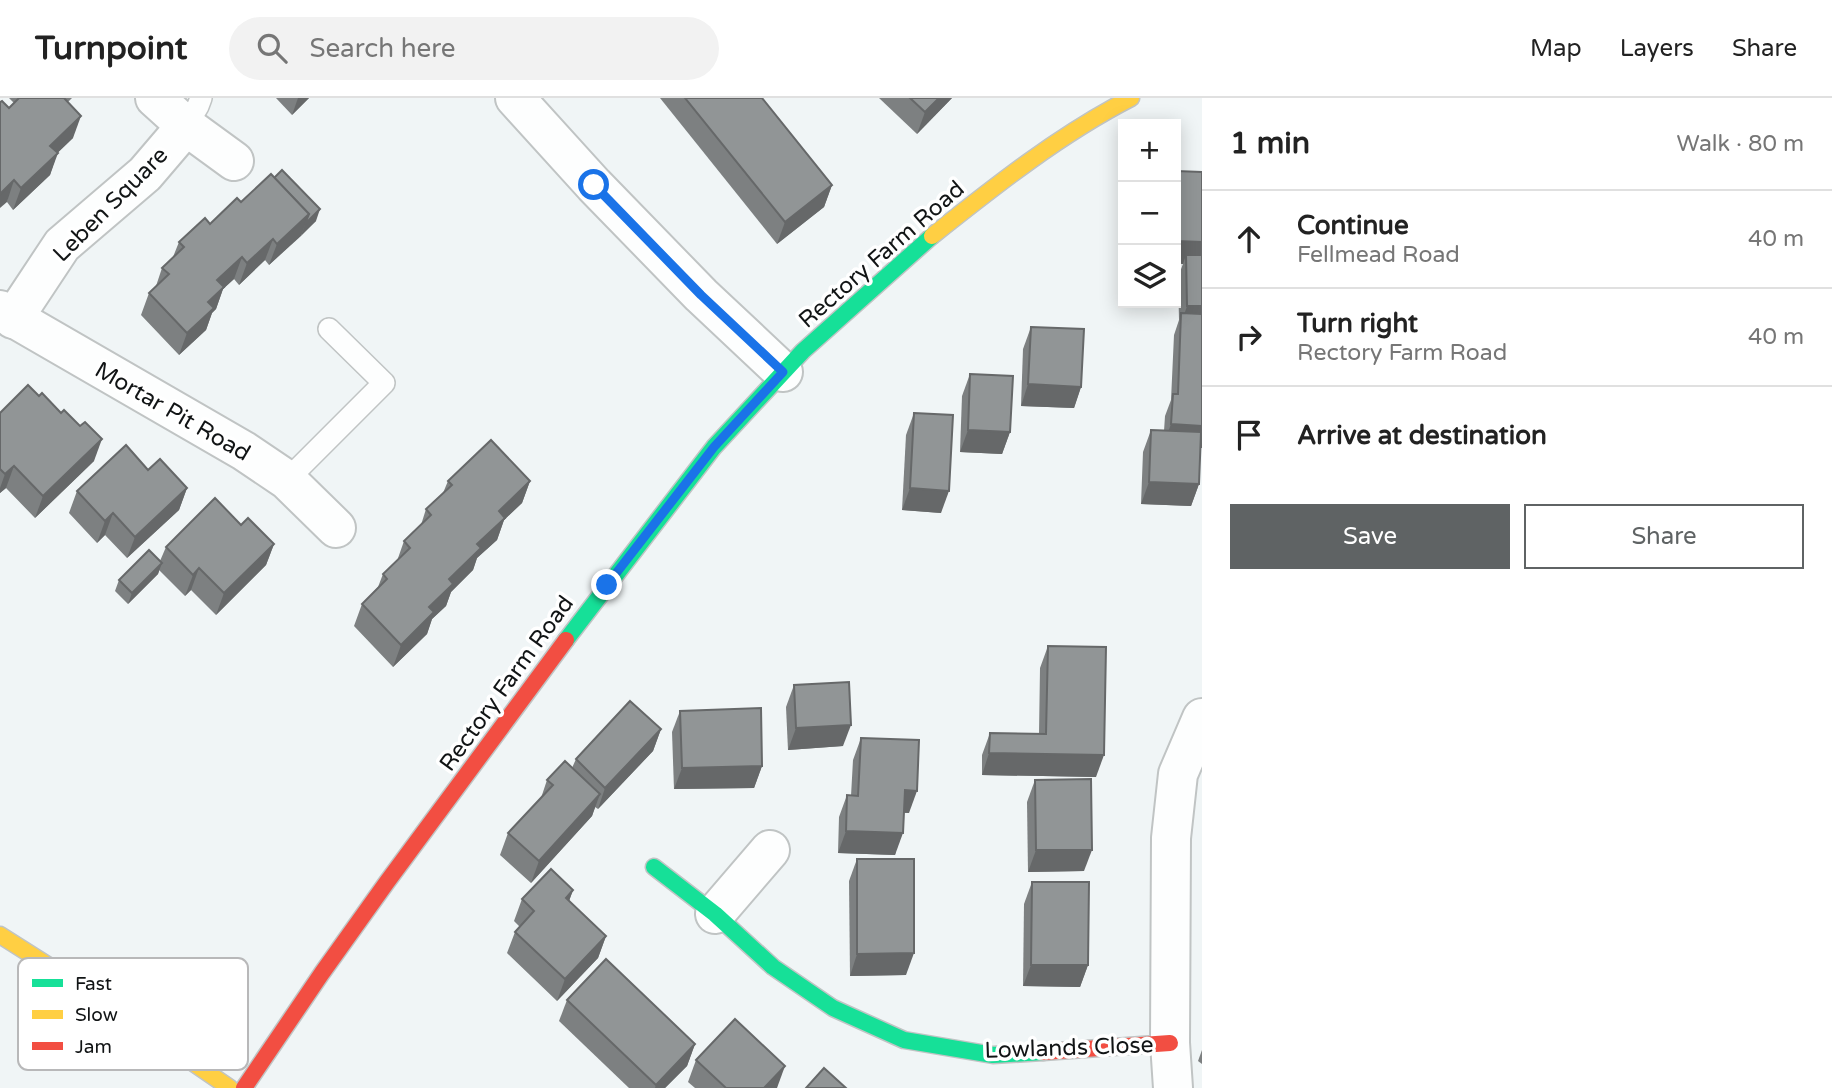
<!DOCTYPE html>
<html lang="en">
<head>
<meta charset="utf-8">
<style>
	:root { --surface:#fff; --page:#f2f2f2; --text:#222; --muted:#767676; --line:#e0e0e0; --accent:#5f6364 }
	body { margin:0; font-family:"Varela Round",sans-serif; background:var(--page); color:var(--text) }
	.controls { position:absolute; right:21px; top:21px; display:grid; overflow:hidden; border-radius:0px; box-shadow:0 4px 18px #0003 }
	.controls button { width:63px; height:63px; display:grid; place-items:center; padding:0; border:0; border-bottom:2px solid var(--line); background:var(--surface); color:var(--text); font:35px sans-serif }
	.stop { position:absolute; width:21px; height:21px; margin:-16px; border:5px solid #1a73e8; border-radius:50%; background:#fff }
	.stop.end { background:#1a73e8; border-color:#fff; box-shadow:0 2px 7px #0008 }
	.list { margin:0; padding:0; list-style:none }
	h2 { display:flex; justify-content:space-between; align-items:center; height:91px; margin:0; padding:0 28px; font-size:30px }
	h2 small { font-size:23px; font-weight:400; color:var(--muted) }
	.list li { display:grid; grid-template-columns:46px 1fr auto; gap:21px; align-items:center; box-sizing:border-box; height:98px; padding:0 28px; border-top:2px solid var(--line) }
	.list b { display:block; font-size:26px; white-space:nowrap }
	.list p { margin:0; font-size:23px; white-space:nowrap; color:var(--muted) }
	.list em { font-size:23px; font-style:normal; color:var(--muted) }
	.actions { display:flex; gap:14px; padding:21px 28px }
	.actions a { flex:1; padding:16px 0; border:2px solid var(--accent); border-radius:0px; text-align:center; font-size:24px; color:var(--accent) }
	.actions .main { background:var(--accent); color:#fff }
	.icon { flex:none; width:38px; height:38px; fill:none; stroke:currentColor; stroke-width:2; stroke-linecap:round; stroke-linejoin:round }
	.map { position:relative; flex:none; width:1202px; height:990px; overflow:hidden }
	header { display:flex; align-items:center; gap:42px; box-sizing:border-box; height:98px; padding:0 35px; background:var(--surface); border-bottom:2px solid var(--line) }
	header strong { font-size:33px }
	nav { display:flex; gap:38px; margin-inline-start:auto; font-size:24px }
	.search { width:490px; height:63px; background:var(--page); display:flex; align-items:center; gap:18px; box-sizing:border-box; padding:0 24px; border-radius:38px; color:var(--muted); font-size:26px }
	main { display:flex }
	aside { flex:1; background:var(--surface) }
	.map>svg:first-child { display:block }
	.lines { fill:none; stroke-linecap:round; stroke-linejoin:round }
	.lane-casing { stroke:#c0c4c4; stroke-width:24 }
	.street-casing { stroke:#c0c4c4; stroke-width:42 }
	.fast-casing { stroke:#c0c4c4; stroke-width:19 }
	.slow-casing { stroke:#c0c4c4; stroke-width:19 }
	.jam-casing { stroke:#c0c4c4; stroke-width:19 }
	.lane { stroke:#fdfefe; stroke-width:21 }
	.street { stroke:#fdfefe; stroke-width:38 }
	.fast { stroke:#16e098; stroke-width:16 }
	.slow { stroke:#ffcf43; stroke-width:16 }
	.jam { stroke:#f24e42; stroke-width:16 }
	.wall { fill:#7d8081 }
	.shaded-wall { fill:#666869 }
	.building { fill:#919596; stroke:#666869; stroke-width:2 }
	.route { stroke:#1a73e8; stroke-width:9 }
	.labels { text-anchor:middle; stroke-width:7; stroke-linejoin:round; paint-order:stroke }
	.street-label { font-size:23px; fill:#111415; stroke:#fff }
	.key { fill:#fff; stroke:#b8b8b9; stroke-width:2 }
	.key-label { font-size:19px; fill:#111415 }
</style>
</head>
<body>
<header>
<strong>Turnpoint</strong>
<div class="search"><svg class="icon" aria-label="search" viewBox="0 0 24 24"><circle cx="10" cy="10" r="6"/><path d="M15 15l6 6"/></svg>Search here</div>
<nav><a>Map</a><a>Layers</a><a>Share</a></nav>
</header>
<main>
<div class="map">
<svg width="1202" height="990" viewBox="0 0 1202 990">
	<rect width="100%" height="100%" fill="#f0f5f6"/>
	<g class="lines">
		<defs>
			<g id="lane">
				<polyline points="186,28 198,8 201,0"/>
				<polyline points="287,382 384,285 329,231"/>
			</g>
			<g id="street">
				<polyline points="155,0 186,28 234,63"/>
				<polyline points="515,0 594,87 701,197 783,274"/>
				<polyline points="0,212 244,353 287,382 336,430"/>
				<polyline points="13,221 62,147 145,76 186,28"/>
				<polyline points="715,816 770,752"/>
				<polyline points="1173,990 1170,945 1171,740 1178,676 1202,620"/>
			</g>
			<g id="fast">
				<polyline points="566,542 714,349 803,253 932,138"/>
				<polyline points="654,769 715,816 773,869 833,910 904,942 993,957 1043,954"/>
			</g>
			<g id="slow">
				<path d="M932,138C995,88 1059,37 1131,0"/>
				<polyline points="0,837 90,894 230,990"/>
			</g>
			<g id="jam">
				<polyline points="1043,954 1170,945"/>
				<polyline points="244,990 322,875 387,784 566,542"/>
			</g>
		</defs>
		<use href="#lane" class="lane-casing"/>
		<use href="#street" class="street-casing"/>
		<use href="#fast" class="fast-casing"/>
		<use href="#slow" class="slow-casing"/>
		<use href="#jam" class="jam-casing"/>
		<use href="#lane" class="lane"/>
		<use href="#street" class="street"/>
		<use href="#fast" class="fast"/>
		<use href="#slow" class="slow"/>
		<use href="#jam" class="jam"/>
	</g>
	<g class="wall">
		<polygon points="9,0 72,0 68,4 73,40 57,55 50,77 13,112 7,104 14,5"/>
		<polygon points="276,0 309,0 292,17"/>
		<polygon points="660,0 762,0 832,87 824,109 777,146"/>
		<polygon points="879,0 952,0 917,36"/>
		<polygon points="1176,73 1202,74 1202,350 1200,350 1199,386 1191,408 1141,406 1143,354 1151,332 1164,333 1165,318 1171,302 1174,237 1179,222 1178,179 1183,166 1176,165"/>
		<polygon points="241,104 316,123 269,167 265,162 239,187 234,181 223,191 216,211 212,215 206,232 179,257 141,217 149,195 156,188 162,170 173,159 179,144 210,126"/>
		<polygon points="1031,229 1081,289 1074,310 1021,308 1023,251"/>
		<polygon points="970,276 1010,334 1002,356 960,354 962,298"/>
		<polygon points="0,315 94,363 35,420 6,390 0,395"/>
		<polygon points="914,315 941,415 902,412 906,337"/>
		<polygon points="148,372 187,390 179,412 127,460 105,437 97,445 69,415 77,393"/>
		<polygon points="448,383 530,383 522,405 504,422 497,442 477,460 473,472 451,494 446,508 432,521 427,536 393,569 354,528 362,506 378,489 383,476 397,463 404,443 421,427 426,411 443,395"/>
		<polygon points="241,427 274,446 266,467 216,517 191,492 185,498 159,472 158,476 128,506 115,493 119,482 160,463 166,449"/>
		<polygon points="1048,548 1096,679 982,677 982,657 990,635 1039,636 1040,570"/>
		<polygon points="794,587 843,648 788,652 786,609"/>
		<polygon points="680,613 762,668 754,690 674,691 672,634"/>
		<polygon points="661,631 653,653 598,711 595,709 592,718 531,785 500,757 508,735 541,700 547,682 572,670 576,661"/>
		<polygon points="861,640 909,715 904,715 895,757 838,755 839,719 847,697 851,698 853,662"/>
		<polygon points="1035,682 1084,773 1028,774 1027,704"/>
		<polygon points="857,761 906,877 850,878 849,783"/>
		<polygon points="1032,784 1088,867 1080,889 1023,888 1024,806"/>
		<polygon points="573,792 569,803 606,838 598,860 557,903 507,855 515,834 520,829 514,823 522,801"/>
		<polygon points="567,902 695,946 687,968 665,990 629,990 559,923"/>
		<polygon points="1202,952 1202,966 1198,963"/>
		<polygon points="696,962 777,990 695,990 688,984"/>
	</g>
	<g class="shaded-wall">
		<polygon points="298,0 309,0 292,17"/>
		<polygon points="939,0 952,0 917,36 925,14"/>
		<polygon points="81,18 73,40 42,70 50,48"/>
		<polygon points="58,55 50,77 13,112 21,90"/>
		<polygon points="14,82 7,104 0,110 0,96"/>
		<polygon points="832,87 824,109 777,146 785,124"/>
		<polygon points="320,111 316,123 301,138 305,126"/>
		<polygon points="309,116 301,138 269,167 277,146"/>
		<polygon points="273,141 265,162 239,187 247,165"/>
		<polygon points="1176,143 1202,144 1202,166 1186,157 1183,166 1176,165"/>
		<polygon points="242,159 234,181 223,191 216,211 212,215 206,232 179,257 187,235 217,182"/>
		<polygon points="1187,208 1202,208 1202,230 1181,226"/>
		<polygon points="1028,286 1081,289 1074,310 1021,308"/>
		<polygon points="1171,326 1202,328 1202,350 1163,348"/>
		<polygon points="968,332 1010,334 1002,356 960,354"/>
		<polygon points="102,341 94,363 35,420 43,398"/>
		<polygon points="14,368 6,390 0,395 0,390 5,376"/>
		<polygon points="530,383 522,405 504,422 497,442 477,460 473,472 451,494 446,508 432,521 427,536 393,569 401,547 499,413"/>
		<polygon points="1149,384 1199,386 1191,408 1141,406"/>
		<polygon points="187,390 179,412 127,460 135,439"/>
		<polygon points="910,390 949,393 941,415 902,412"/>
		<polygon points="113,415 105,437 97,445 105,423"/>
		<polygon points="274,446 266,467 216,517 224,495"/>
		<polygon points="162,465 158,476 128,506 132,495"/>
		<polygon points="199,470 191,492 185,498 193,477"/>
		<polygon points="851,627 843,648 788,652 796,630"/>
		<polygon points="661,631 653,653 598,711 605,690"/>
		<polygon points="989,655 1104,657 1096,679 982,677"/>
		<polygon points="762,668 754,690 674,691 682,670"/>
		<polygon points="905,692 917,693 909,715 897,714"/>
		<polygon points="600,696 592,718 531,785 539,763"/>
		<polygon points="846,733 903,735 895,757 838,755"/>
		<polygon points="1036,752 1092,752 1084,773 1028,774"/>
		<polygon points="573,792 565,814 566,800"/>
		<polygon points="606,838 598,860 557,903 565,881"/>
		<polygon points="914,855 906,877 850,878 857,856"/>
		<polygon points="1031,867 1088,867 1080,889 1023,888"/>
		<polygon points="695,946 687,968 665,990 655,990 656,987"/>
		<polygon points="785,968 777,990 764,990"/>
	</g>
	<g class="building">
		<polygon points="19,0 64,0 81,18 50,48 58,55 21,90 14,82 0,96 0,4 2,3 9,10"/>
		<polygon points="685,0 762,0 832,87 785,124"/>
		<polygon points="910,0 939,0 925,14"/>
		<polygon points="282,72 320,111 305,126 309,116 274,80"/>
		<polygon points="1176,73 1202,74 1202,144 1176,143"/>
		<polygon points="271,76 309,116 277,146 273,141 247,165 242,159 217,182 224,189 208,204 214,210 187,235 149,195 169,176 162,170 184,149 179,144 205,120 210,126 237,100 241,104"/>
		<polygon points="1186,157 1202,157 1202,208 1187,208"/>
		<polygon points="1181,215 1202,216 1202,328 1171,326 1173,296 1178,296"/>
		<polygon points="1031,229 1084,231 1081,289 1028,286"/>
		<polygon points="970,276 1013,278 1010,334 968,332"/>
		<polygon points="28,287 39,298 42,295 61,315 64,312 80,328 85,324 102,341 43,398 14,368 5,376 0,371 0,315"/>
		<polygon points="914,315 953,317 949,393 910,390"/>
		<polygon points="1151,332 1201,334 1199,386 1149,384"/>
		<polygon points="491,342 530,383 499,413 505,420 477,446 481,450 449,481 453,486 429,509 434,514 401,547 362,506 387,481 383,476 410,450 404,443 431,417 426,411 452,387 448,383"/>
		<polygon points="126,347 148,372 160,361 187,390 135,439 113,415 105,423 77,393"/>
		<polygon points="215,400 241,427 248,420 274,446 224,495 199,470 193,477 166,449"/>
		<polygon points="149,452 162,465 132,495 119,482"/>
		<polygon points="1048,548 1106,549 1104,657 989,655 990,635 1046,636"/>
		<polygon points="849,584 851,627 796,630 794,587"/>
		<polygon points="630,603 661,631 605,690 576,661"/>
		<polygon points="761,610 762,668 682,670 680,613"/>
		<polygon points="861,640 919,642 917,693 905,692 903,735 846,733 847,697 858,698"/>
		<polygon points="565,663 600,696 539,763 508,735 553,687 547,682"/>
		<polygon points="1091,681 1092,752 1036,752 1035,682"/>
		<polygon points="857,761 914,761 914,855 857,856"/>
		<polygon points="551,771 573,792 566,800 606,838 565,881 515,834 534,813 522,801"/>
		<polygon points="1032,784 1089,784 1088,867 1031,867"/>
		<polygon points="606,861 695,946 656,987 567,902"/>
		<polygon points="735,921 785,968 764,990 726,990 696,962"/>
		<polygon points="824,970 846,990 806,990"/>
	</g>
	<g class="lines">
		<polyline class="route" points="594,87 701,197 783,274 714,349 607,487"/>
	</g>
	<g class="labels">
		<g class="street-label">
			<text transform="translate(110 106) rotate(-45)" y="8">Leben Square</text>
			<text transform="translate(881 156) rotate(-41)" y="8">Rectory Farm Road</text>
			<text transform="translate(173 313) rotate(30)" y="8">Mortar Pit Road</text>
			<text transform="translate(506 585) rotate(-54)" y="8">Rectory Farm Road</text>
			<text transform="translate(1069 949) rotate(-2)" y="8">Lowlands Close</text>
		</g>
	</g>
	<rect x="18" y="860" width="230" height="112" rx="10" class="key"/>
	<rect x="32" y="881" width="31" height="8" fill="#16e098"/>
	<rect x="32" y="912" width="31" height="9" fill="#ffcf43"/>
	<rect x="32" y="944" width="31" height="8" fill="#f24e42"/>
	<g class="key-label">
		<text x="75" y="892">Fast</text>
		<text x="75" y="923">Slow</text>
		<text x="75" y="955">Jam</text>
	</g>
</svg>
<div class="controls">
<button>+</button>
<button>−</button>
<button><svg class="icon" aria-label="layers" viewBox="0 0 24 24"><path d="M12 4l9 5-9 5-9-5zM3 14l9 5 9-5"/></svg></button>
</div>
<div class="stop" style="left:594px;top:87px"></div>
<div class="stop end" style="left:607px;top:487px"></div>
</div>
<aside>
<h2>1 min<small>Walk · 80 m</small></h2>
<ul class="list">
<li><svg class="icon" aria-label="ahead" viewBox="0 0 24 24"><path d="M12 20V5M6 11l6-6 6 6"/></svg><div><b>Continue</b><p>Fellmead Road</p></div><em>40 m</em></li>
<li><svg class="icon" aria-label="right" viewBox="0 0 24 24"><path d="M7 20v-9h11M14 6l5 5-5 5"/></svg><div><b>Turn right</b><p>Rectory Farm Road</p></div><em>40 m</em></li>
<li><svg class="icon" aria-label="arrive" viewBox="0 0 24 24"><path d="M6 21V4h12l-3 4 3 4H6"/></svg><div><b>Arrive at destination</b></div></li>
</ul>
<div class="actions"><a class="main">Save</a><a>Share</a></div>
</aside>
</main>
</body>
</html>
